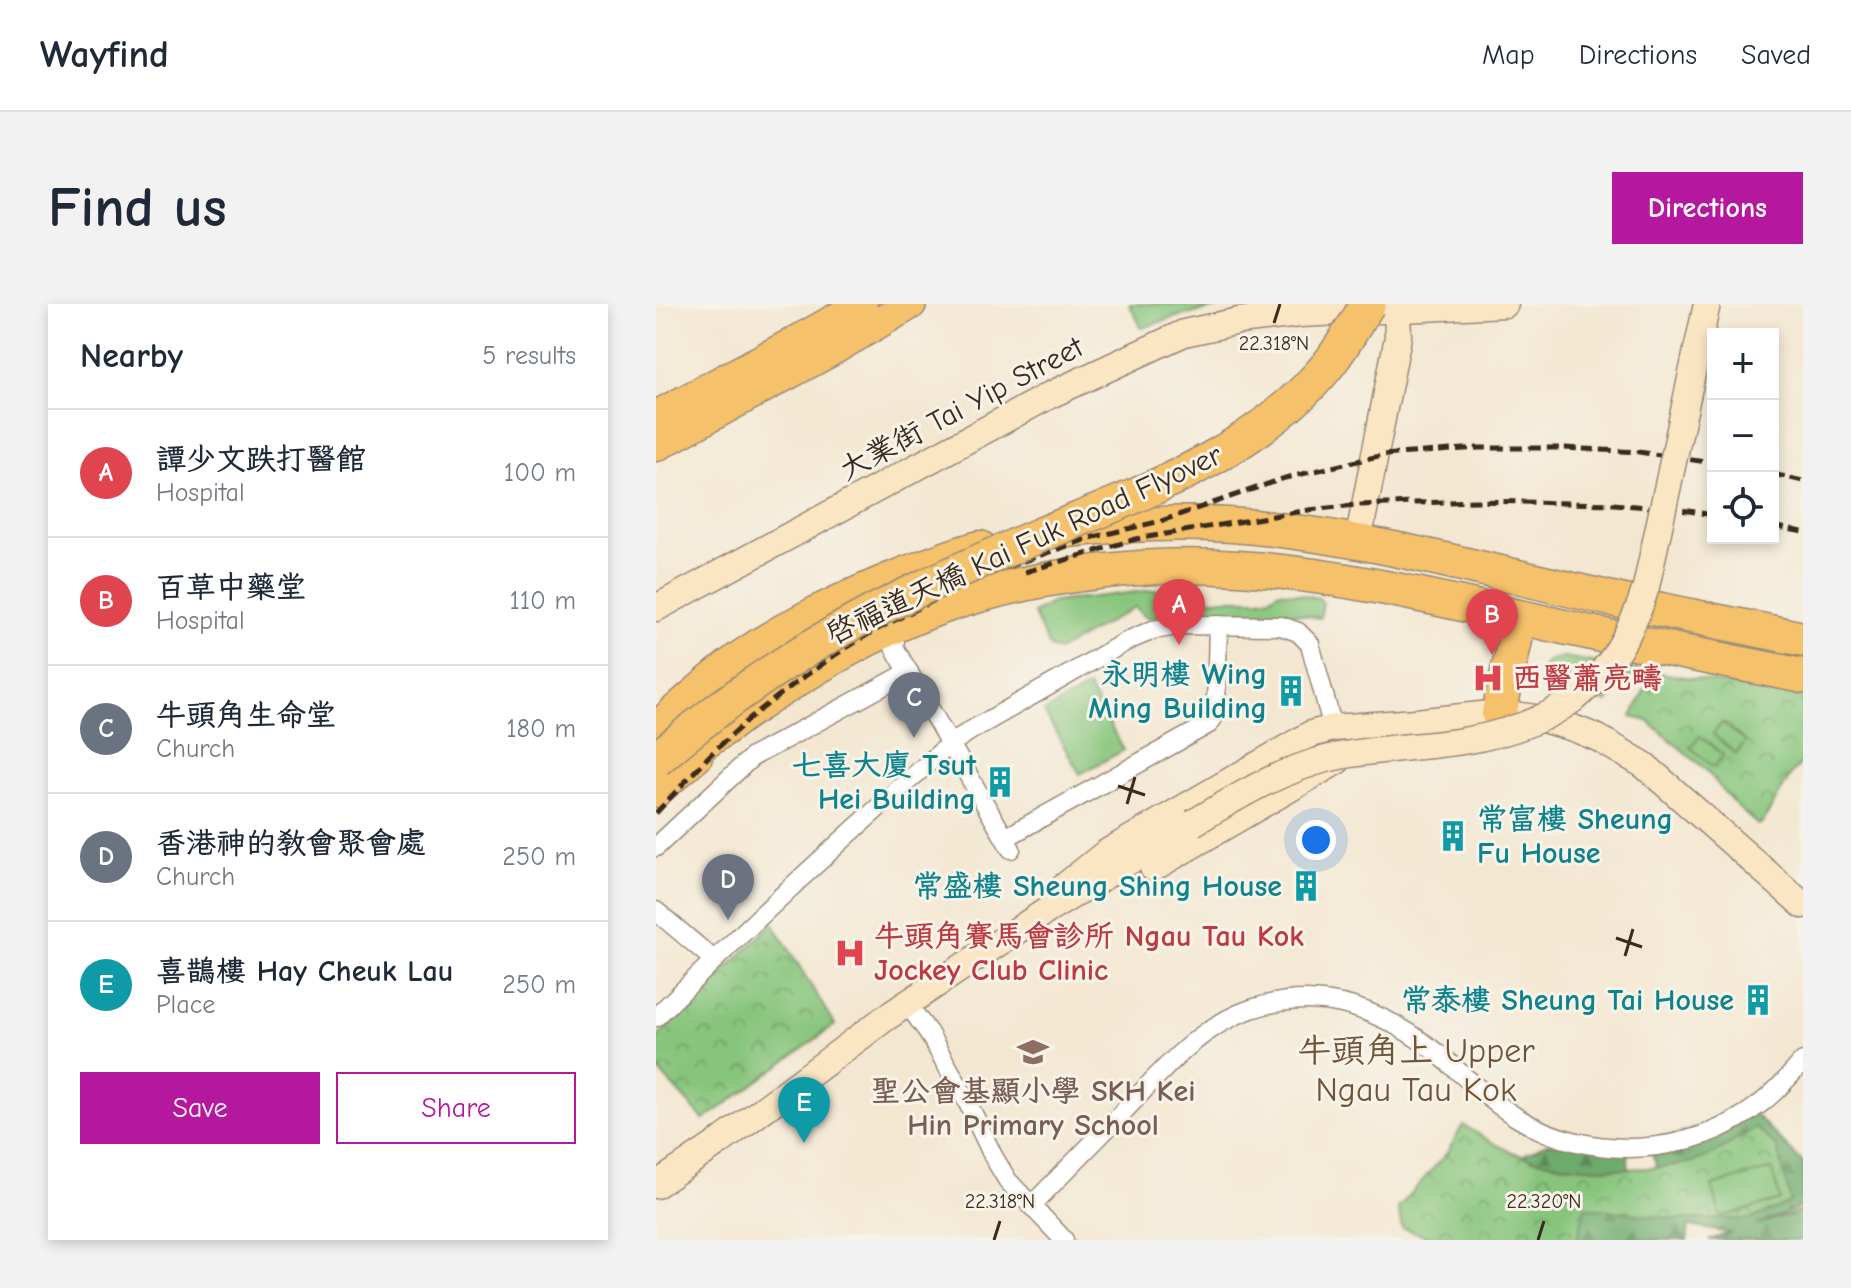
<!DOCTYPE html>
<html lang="en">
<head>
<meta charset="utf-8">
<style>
	:root { --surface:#fff; --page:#f2f2f3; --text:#1f2937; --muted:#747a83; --line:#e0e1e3; --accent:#b5179e }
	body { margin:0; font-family:"Comic Neue","LXGW WenKai TC",sans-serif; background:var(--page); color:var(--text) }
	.controls { position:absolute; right:24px; top:24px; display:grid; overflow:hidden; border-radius:0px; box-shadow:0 4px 12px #0003 }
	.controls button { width:72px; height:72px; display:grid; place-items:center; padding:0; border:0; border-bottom:2px solid var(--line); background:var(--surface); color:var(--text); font:40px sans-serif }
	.you { position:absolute; left:660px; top:536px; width:28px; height:28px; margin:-20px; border:6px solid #fff; border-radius:50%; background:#1a73e8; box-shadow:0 0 0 12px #1a73e833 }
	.badge { display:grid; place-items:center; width:52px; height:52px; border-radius:50%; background:var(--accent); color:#fff; font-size:26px; font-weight:700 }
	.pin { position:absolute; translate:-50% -66px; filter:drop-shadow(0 2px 4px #0008) }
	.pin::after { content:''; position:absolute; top:42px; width:28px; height:24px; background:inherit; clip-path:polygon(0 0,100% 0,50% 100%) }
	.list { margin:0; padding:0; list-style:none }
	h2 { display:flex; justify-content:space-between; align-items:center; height:104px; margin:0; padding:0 32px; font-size:34px }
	h2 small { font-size:26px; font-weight:400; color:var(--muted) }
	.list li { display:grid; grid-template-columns:52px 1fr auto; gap:24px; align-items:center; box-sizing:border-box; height:128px; padding:0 32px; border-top:2px solid var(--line) }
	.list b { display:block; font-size:30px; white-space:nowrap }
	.list p { margin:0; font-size:26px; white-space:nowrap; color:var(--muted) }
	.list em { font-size:26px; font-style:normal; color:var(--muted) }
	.actions { display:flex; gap:16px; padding:24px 32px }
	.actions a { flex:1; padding:18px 0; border:2px solid var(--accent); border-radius:0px; text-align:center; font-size:28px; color:var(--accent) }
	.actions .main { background:var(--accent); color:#fff }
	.icon { flex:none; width:44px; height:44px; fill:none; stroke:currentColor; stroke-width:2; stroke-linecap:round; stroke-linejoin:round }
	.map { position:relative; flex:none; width:1147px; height:936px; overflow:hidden; border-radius:0px }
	header { display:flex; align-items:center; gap:48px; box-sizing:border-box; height:112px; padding:0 40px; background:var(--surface); border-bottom:2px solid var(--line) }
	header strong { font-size:38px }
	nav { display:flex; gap:44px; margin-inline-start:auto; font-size:28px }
	.intro { display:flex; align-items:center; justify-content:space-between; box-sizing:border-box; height:192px; padding:0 48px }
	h1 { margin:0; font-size:56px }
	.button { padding:20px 36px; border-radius:0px; background:var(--accent); color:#fff; font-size:28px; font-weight:700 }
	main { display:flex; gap:48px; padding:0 48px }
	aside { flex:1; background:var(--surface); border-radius:0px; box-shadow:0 4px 12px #0003 }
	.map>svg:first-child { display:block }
	.forest { fill:url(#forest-firs); stroke:#546a45; stroke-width:2 }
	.park { fill:url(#park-crowns); stroke:#61784d; stroke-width:2 }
	.garden { fill:#87c57c; stroke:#61784d; stroke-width:2 }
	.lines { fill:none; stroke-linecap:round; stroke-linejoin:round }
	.street-casing { stroke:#978878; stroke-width:21 }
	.secondary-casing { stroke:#978878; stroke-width:29 }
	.primary-casing { stroke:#978878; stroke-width:33 }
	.highway-casing { stroke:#978878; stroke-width:37 }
	.street { stroke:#fff; stroke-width:18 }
	.secondary { stroke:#fbe6c4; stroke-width:26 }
	.primary { stroke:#f5c16b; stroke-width:30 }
	.highway { stroke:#f5c16b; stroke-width:34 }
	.rail { stroke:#3b2a1e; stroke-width:5; stroke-dasharray:12 6; stroke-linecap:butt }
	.secondary-bridge-casing { stroke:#978878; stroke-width:29; stroke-linecap:butt }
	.highway-bridge-casing { stroke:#978878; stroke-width:37; stroke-linecap:butt }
	.secondary-bridge { stroke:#fbe6c4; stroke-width:26 }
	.highway-bridge { stroke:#f5c16b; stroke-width:34 }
	.ticks { fill:none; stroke:#3b2a1e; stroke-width:3 }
	.labels { text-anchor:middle; stroke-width:6; stroke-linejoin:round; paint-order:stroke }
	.street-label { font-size:30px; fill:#3b2a1e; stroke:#f7f3e8 }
	.culture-label { font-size:30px; font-weight:bold; fill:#0d838f; stroke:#f7f3e8; text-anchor:end }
	.health-label { font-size:30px; font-weight:bold; fill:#be3a42; stroke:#f7f3e8; text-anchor:start }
	.education-label { font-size:30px; font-weight:bold; fill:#785e54; stroke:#f7f3e8 }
	.quarter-label { font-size:34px; fill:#715436; stroke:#f7f3e8 }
	.ticks-label { font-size:20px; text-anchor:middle; fill:#3b2a1e; stroke:#f7f3e8; stroke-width:6; stroke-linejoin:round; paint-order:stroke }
</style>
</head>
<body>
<header>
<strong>Wayfind</strong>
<nav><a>Map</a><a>Directions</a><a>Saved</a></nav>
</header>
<div class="intro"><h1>Find us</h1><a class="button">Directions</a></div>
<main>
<aside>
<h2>Nearby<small>5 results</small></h2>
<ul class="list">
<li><span class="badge" style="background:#e0444e">A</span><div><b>譚少文跌打醫館</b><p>Hospital</p></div><em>100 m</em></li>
<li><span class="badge" style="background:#e0444e">B</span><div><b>百草中藥堂</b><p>Hospital</p></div><em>110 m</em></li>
<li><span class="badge" style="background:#6b7280">C</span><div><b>牛頭角生命堂</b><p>Church</p></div><em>180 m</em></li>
<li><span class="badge" style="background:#6b7280">D</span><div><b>香港神的教會聚會處</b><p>Church</p></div><em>250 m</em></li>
<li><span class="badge" style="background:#0f9aa8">E</span><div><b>喜鵲樓 Hay Cheuk Lau</b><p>Place</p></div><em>250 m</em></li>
</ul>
<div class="actions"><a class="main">Save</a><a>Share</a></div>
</aside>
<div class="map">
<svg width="1147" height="936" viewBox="0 0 1147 936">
	<defs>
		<pattern id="forest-firs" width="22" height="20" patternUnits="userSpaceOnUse" patternTransform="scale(2)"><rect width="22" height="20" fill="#6daa6c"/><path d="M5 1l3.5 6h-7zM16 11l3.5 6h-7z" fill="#5b8b58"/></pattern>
		<pattern id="park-crowns" width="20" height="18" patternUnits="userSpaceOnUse" patternTransform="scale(2)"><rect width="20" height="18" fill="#87c57c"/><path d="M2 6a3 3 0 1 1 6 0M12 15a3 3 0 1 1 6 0" fill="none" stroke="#70a065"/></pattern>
	</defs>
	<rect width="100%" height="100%" fill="#f7f3e8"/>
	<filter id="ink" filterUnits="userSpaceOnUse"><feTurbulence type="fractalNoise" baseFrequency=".0125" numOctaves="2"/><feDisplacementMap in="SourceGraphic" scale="16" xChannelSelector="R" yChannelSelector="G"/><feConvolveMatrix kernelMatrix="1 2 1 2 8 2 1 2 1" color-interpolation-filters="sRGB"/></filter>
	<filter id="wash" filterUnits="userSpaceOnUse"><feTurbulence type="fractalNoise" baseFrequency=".006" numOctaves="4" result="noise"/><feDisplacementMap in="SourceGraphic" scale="32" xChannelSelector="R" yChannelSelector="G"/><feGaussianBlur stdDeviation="1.8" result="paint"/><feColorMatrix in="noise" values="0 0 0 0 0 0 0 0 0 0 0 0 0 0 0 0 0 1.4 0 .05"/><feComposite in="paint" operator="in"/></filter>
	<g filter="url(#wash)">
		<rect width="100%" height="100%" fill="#f3e7d1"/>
		<polygon class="forest" points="1096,807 1147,859 1147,902 1100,921 1147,906 1147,936 1053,936 1073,929 1033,922 1031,936 899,936 846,862 891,839 972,843 973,895 1005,874 992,840"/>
		<g class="park">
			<path d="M907,353C987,367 1067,378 1147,393V457L1136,469L1107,518L1102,521L1078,500L1050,466L992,417L976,413L992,378L964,373L951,399C945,397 939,393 932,392C912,386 870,394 891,357Z"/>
			<polygon points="117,619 179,721 48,816 0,764 0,738 6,728"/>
			<path d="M807,821C823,830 839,841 856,848C897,866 1004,871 1046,855C1062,849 1084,833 1100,824L1121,843L1135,898L1095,915H1019L929,903L921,936H784L746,924L742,904L791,849Z"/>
		</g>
		<g class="garden">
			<polygon points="473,0 578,0 516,14 486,24"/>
			<polygon points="498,286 501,286 503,298 521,295 604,295 614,293 624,287 663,294 667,299 664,314 642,310 617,308 525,307 494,314 488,312 479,303 402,347 394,344 377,309 397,298"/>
			<polygon points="432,383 468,446 424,470 388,408"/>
			<polygon points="1066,419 1090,438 1080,450 1057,430"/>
			<polygon points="1044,432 1067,451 1058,463 1034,443"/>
			<polygon points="1116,865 1124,896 1065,913 1056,882"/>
		</g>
	</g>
	<g filter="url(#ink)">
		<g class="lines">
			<defs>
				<g id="street">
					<polyline points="241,321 238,343 355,545"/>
					<polyline points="349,534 553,420 559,411 560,401 562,321"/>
					<polyline points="0,543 96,453 253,368"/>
					<polyline points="0,607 58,656"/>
					<polyline points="252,701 272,728 311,797 337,852 352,877 408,936"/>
					<path d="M0,713C95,619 193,528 294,440L314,427L471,337L497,326L527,321L625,322L642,328L654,340L677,424"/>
					<path d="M376,901C407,869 438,838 469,806C506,767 542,723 595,705C667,681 729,707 785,752C809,773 833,796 860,813C934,859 1036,853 1104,800C1120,788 1134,772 1147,757"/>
				</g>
				<g id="secondary">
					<polyline points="702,237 742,33 741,5"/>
					<polyline points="0,304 394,91 528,29 583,17 644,10 849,0"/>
					<polyline points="497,564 681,457"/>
					<polyline points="395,604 409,582 450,549 655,430 677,424 760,418 843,409 887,415 917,424 942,434 988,461 1147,601"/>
					<polyline points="0,881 65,837 228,715 395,604 537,519"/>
				</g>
				<g id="primary">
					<polyline points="0,112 146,34 206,0"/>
					<polyline points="0,142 173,48 255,0"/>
					<polyline points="0,488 41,453"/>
				</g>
				<g id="highway">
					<path d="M403,227C474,219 546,216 616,225C731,238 843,270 956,295C1019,310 1083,321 1147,335"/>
					<polyline points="833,305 855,323 859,336 843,409"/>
					<path d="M0,426C28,401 55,376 85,354C135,319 192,293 249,270C274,261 299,250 324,244"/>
					<path d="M13,462C29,449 47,440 63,428C73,422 82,413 92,407C160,361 234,317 313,294C397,269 495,258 582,264C697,271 810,302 922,326C997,343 1072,357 1147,372"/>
				</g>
			</defs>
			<use href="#street" class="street-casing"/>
			<use href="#secondary" class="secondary-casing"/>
			<use href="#primary" class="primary-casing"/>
			<use href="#highway" class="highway-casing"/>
			<use href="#street" class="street"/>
			<use href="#secondary" class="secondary"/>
			<use href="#primary" class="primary"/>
			<use href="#highway" class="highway"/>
			<g class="rail">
				<polyline points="1117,170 1147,177"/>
				<polyline points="1117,222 1147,228"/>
				<polyline points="369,268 480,235 653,206 701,201 821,197 958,200 1033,207 1057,211"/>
				<polyline points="0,509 54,451 95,413 138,380 179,351 216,328 302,284 348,264 434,234 505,217 629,174 727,151 823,144 909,144 983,148 1057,159"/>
			</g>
			<defs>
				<path id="secondary-bridge" d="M537,519C581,493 624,466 674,454C718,444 763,444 807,437C905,421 961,378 990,283L1051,0"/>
				<path id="highway-bridge" d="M0,456C78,388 164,332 257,288C299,268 342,249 384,231C484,190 602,148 672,61C687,42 699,20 712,0"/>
			</defs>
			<use href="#secondary-bridge" class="secondary-bridge-casing"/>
			<use href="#highway-bridge" class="highway-bridge-casing"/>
			<use href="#secondary-bridge" class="secondary-bridge"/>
			<use href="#highway-bridge" class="highway-bridge"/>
		</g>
	</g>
	<path class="ticks" d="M618,19L624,0M462,482L489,491M471,500L479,473M960,634L986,643M969,652L977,625M338,936L344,917M882,936L888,917"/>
	<defs>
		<symbol id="hospital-bare" viewBox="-9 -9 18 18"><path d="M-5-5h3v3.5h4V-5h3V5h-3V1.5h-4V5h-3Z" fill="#e0444e" stroke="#f7f3e8" stroke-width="2.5" paint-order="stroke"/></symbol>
		<symbol id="building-bare" viewBox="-9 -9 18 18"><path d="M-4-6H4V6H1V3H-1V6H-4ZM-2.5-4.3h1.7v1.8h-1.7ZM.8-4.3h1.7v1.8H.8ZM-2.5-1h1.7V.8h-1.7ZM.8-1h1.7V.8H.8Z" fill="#0f9aa8" stroke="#f7f3e8" stroke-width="2.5" paint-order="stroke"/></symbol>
		<symbol id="school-bare" viewBox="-9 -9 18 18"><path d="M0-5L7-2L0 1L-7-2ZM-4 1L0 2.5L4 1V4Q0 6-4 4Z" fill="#8d6e63" stroke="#f7f3e8" stroke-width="2.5" paint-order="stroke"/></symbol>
	</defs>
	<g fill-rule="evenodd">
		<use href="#hospital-bare" x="810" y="352" width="44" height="44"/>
		<use href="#building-bare" x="613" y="365" width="44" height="44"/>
		<use href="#building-bare" x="322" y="456" width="44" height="44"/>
		<use href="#building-bare" x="775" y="510" width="44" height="44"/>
		<use href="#building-bare" x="628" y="560" width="44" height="44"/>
		<use href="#hospital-bare" x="172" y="627" width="44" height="44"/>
		<use href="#building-bare" x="1080" y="674" width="44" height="44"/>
		<use href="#school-bare" x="355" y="726" width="44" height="44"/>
	</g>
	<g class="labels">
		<g class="street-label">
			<text transform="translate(305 104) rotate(-28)" y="10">大業街 Tai Yip Street</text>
			<text transform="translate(368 240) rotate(-25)" y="10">啓福道天橋 Kai Fuk Road Flyover</text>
		</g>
		<g class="culture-label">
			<text x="611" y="380">永明樓 Wing<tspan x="611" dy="34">Ming Building</tspan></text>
			<text x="320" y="471">七喜大廈 Tsut<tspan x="320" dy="34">Hei Building</tspan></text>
			<text x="821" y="525" text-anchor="start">常富樓 Sheung<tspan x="821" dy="34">Fu House</tspan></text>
			<text x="626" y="592">常盛樓 Sheung Shing House</text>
			<text x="1078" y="706">常泰樓 Sheung Tai House</text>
		</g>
		<g class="health-label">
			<text x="856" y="384">西醫蕭亮疇</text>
			<text x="218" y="642">牛頭角賽馬會診所 Ngau Tau Kok<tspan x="218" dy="34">Jockey Club Clinic</tspan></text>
		</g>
		<g class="education-label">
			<text x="377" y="797">聖公會基顯小學 SKH Kei<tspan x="377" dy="34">Hin Primary School</tspan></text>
		</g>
		<g class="quarter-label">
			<text x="760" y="758">牛頭角上 Upper<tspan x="760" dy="39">Ngau Tau Kok</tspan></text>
		</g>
	</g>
	<g class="ticks-label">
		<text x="618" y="46">22.318°N</text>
		<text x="344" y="904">22.318°N</text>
		<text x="888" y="904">22.320°N</text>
	</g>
</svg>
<div class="controls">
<button>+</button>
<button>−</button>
<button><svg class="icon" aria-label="locate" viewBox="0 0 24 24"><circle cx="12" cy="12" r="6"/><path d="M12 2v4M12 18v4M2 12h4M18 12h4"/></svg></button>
</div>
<div class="you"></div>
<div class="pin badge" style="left:523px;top:341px;background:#e0444e">A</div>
<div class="pin badge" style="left:836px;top:351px;background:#e0444e">B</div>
<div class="pin badge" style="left:258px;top:434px;background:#6b7280">C</div>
<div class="pin badge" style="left:72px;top:616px;background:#6b7280">D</div>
<div class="pin badge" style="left:148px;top:839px;background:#0f9aa8">E</div>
</div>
</main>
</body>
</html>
